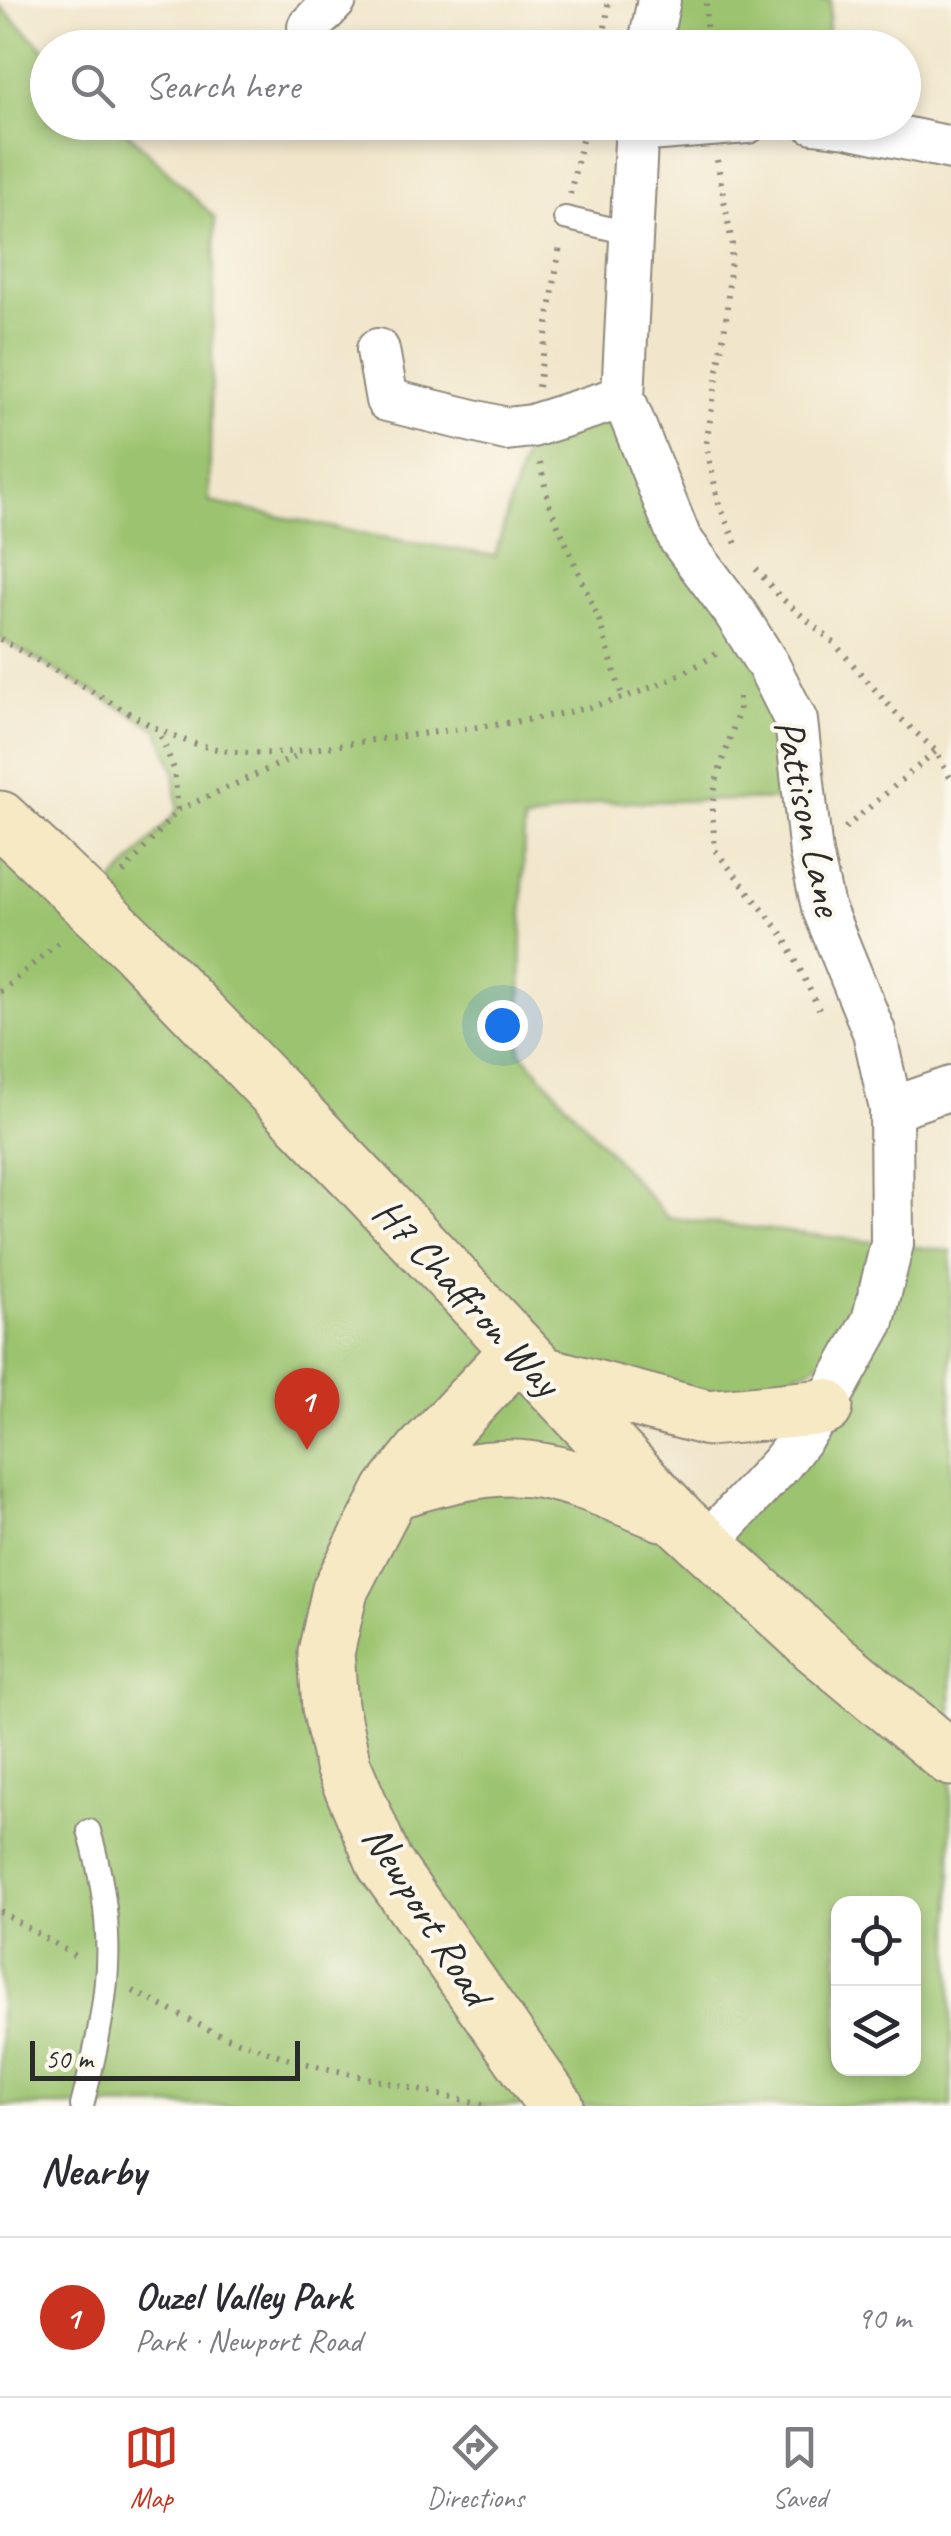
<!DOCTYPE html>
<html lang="en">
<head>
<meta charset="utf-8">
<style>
	:root { --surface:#fff; --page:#f7f7f7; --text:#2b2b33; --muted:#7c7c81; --line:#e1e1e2; --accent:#c8321e }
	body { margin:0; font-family:Caveat,sans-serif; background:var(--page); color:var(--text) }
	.controls { position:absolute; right:30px; bottom:30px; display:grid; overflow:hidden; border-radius:20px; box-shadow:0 5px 15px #0003 }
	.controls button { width:90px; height:90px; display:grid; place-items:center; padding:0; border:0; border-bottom:2px solid var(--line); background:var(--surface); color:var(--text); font:50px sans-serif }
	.scale { position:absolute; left:30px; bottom:25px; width:270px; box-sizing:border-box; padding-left:10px; border:5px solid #2b2b2b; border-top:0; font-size:28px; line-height:35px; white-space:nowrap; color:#2b2b2b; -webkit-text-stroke:8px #fbf7ec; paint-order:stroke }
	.you { position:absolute; left:502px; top:1025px; width:35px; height:35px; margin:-25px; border:8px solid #fff; border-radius:50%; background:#1a73e8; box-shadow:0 0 0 15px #1a73e833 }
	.badge { display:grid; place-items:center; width:65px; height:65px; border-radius:50%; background:var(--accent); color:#fff; font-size:32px; font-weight:700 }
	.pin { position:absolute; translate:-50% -82px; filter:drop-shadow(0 2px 5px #0008) }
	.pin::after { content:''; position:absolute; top:52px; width:35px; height:30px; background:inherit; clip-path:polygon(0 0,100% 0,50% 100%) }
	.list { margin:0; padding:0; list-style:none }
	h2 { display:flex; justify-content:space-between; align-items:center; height:130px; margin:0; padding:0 40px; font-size:42px }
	h2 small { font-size:32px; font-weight:400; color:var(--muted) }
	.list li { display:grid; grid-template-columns:65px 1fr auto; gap:30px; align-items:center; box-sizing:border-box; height:160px; padding:0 40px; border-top:2px solid var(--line) }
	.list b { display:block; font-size:38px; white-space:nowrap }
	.list p { margin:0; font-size:32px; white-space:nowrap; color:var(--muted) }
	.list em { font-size:32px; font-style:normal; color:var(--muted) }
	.icon { flex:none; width:55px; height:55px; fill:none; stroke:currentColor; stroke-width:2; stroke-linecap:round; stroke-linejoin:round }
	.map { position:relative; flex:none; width:951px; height:2106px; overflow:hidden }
	.search { position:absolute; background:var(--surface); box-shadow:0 5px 15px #0003; left:30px; right:30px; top:30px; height:110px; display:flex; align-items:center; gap:25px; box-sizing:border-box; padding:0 35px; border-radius:55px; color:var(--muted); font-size:38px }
	.sheet { height:290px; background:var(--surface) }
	nav { display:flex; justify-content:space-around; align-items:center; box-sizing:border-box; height:140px; border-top:2px solid var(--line); background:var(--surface); font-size:28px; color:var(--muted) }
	nav a { display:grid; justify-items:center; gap:5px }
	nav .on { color:var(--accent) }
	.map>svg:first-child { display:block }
	.green { fill:#9cc470; stroke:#64784e; stroke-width:2.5; fill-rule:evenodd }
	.building { fill:#e2afab }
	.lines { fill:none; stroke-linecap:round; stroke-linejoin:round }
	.lane-casing { stroke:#8e887b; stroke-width:26 }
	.street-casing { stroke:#8e887b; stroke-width:46 }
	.secondary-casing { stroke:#8e887b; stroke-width:59 }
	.path { stroke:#8e887b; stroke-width:6; stroke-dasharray:2.5 8; stroke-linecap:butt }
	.lane { stroke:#fff; stroke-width:22 }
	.street { stroke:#fff; stroke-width:42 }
	.secondary { stroke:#f7e9c3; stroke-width:55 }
	.secondary-bridge-casing { stroke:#8e887b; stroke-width:59; stroke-linecap:butt }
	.secondary-bridge { stroke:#f7e9c3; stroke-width:55 }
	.labels { text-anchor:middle; stroke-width:8; stroke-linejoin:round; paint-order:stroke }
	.street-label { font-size:42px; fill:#2b2b2b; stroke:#fbf7ec }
</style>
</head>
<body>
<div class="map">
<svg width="951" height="2106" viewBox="0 0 951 2106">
	<rect width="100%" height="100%" fill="#fbf7ec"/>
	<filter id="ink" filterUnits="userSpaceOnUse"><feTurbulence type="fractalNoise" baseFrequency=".01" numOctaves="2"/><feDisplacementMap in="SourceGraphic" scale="20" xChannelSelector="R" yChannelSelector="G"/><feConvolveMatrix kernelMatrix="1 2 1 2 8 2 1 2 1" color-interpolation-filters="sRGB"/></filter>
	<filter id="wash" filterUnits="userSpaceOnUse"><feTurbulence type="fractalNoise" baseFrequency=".0048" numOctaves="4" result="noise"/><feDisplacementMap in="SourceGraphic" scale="40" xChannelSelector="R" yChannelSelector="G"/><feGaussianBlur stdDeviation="2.25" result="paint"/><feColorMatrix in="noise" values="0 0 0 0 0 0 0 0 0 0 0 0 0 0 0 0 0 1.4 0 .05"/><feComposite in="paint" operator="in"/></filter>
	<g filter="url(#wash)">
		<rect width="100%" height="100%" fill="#f1e6cb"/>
		<g class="green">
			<polygon points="681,0 831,0 826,47 671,48"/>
			<path d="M0,6L47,52L48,122L118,123L215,218L209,502L369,535L495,556L532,426L623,397L768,665L807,799L599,802L524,822L520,1051L668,1218L951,1251V2106H0V819L92,906L178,810L174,769L158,729L0,639ZM870,1323L709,1549L521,1351L685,1391L754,1388L811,1368ZM838,1904H914V2068H838Z"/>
		</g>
		<g id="blocks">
			<polygon class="building" points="526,122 560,122 559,131"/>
		</g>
	</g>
	<g filter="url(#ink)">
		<use href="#blocks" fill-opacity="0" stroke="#8e887b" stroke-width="2.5"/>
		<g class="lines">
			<defs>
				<g id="lane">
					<polyline points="565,218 629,233"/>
					<path d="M82,2106C108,2002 120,1937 89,1831"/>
				</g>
				<g id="street">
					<polyline points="309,27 335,0"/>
					<polyline points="649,48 659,0"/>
					<polyline points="637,122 623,397 680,539 734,611 768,665 796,721 811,854 823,907 874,1032 891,1109 892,1244 873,1321 825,1407 781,1464 725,1524 709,1550"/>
					<polyline points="813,122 847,126 951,148"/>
					<polyline points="636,131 747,122"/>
					<polyline points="378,350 387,400 506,429 532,426 623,397"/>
					<polyline points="891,1109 951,1088"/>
				</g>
				<g id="secondary">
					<polyline points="0,819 45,861"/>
					<polyline points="132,944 356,1176 680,1521 816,1646 951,1758"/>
					<polyline points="518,1351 423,1452 391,1492 340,1590 326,1653 330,1707 343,1766 385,1864 556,2106"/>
					<polyline points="542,1374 708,1418 825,1407"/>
					<path d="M391,1492C433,1479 484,1464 529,1469C575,1474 619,1496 662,1513"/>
				</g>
			</defs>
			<use href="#lane" class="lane-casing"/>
			<use href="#street" class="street-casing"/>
			<use href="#secondary" class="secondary-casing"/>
			<g class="path">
				<polyline points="602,48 609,0"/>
				<polyline points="706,48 706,0"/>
				<polyline points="717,160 732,244 726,320 706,445 719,504 736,544"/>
				<polyline points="570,194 586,122"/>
				<polyline points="538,387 560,246"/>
				<polyline points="540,463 549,504 599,620 622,696"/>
				<polyline points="756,569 780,597 833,642 901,719 936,751 951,780"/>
				<path d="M0,639C37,660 75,682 112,703C138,718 164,735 193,743C263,765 319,746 388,738C497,724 620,717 716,654"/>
				<polyline points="739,697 739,710 716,782 712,808 715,850 784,936 819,1009"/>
				<polyline points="178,810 299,755"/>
				<polyline points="845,828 936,751"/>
				<polyline points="123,873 178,810 174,769 158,729"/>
				<polyline points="0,992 64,938"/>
				<polyline points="0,1911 80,1959"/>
				<polyline points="133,1991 213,2032 295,2061 487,2106"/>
			</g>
			<use href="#lane" class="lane"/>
			<use href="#street" class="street"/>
			<use href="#secondary" class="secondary"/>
			<defs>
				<polyline id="secondary-bridge" points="45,861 132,944"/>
			</defs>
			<use href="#secondary-bridge" class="secondary-bridge-casing"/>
			<use href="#secondary-bridge" class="secondary-bridge"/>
		</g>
	</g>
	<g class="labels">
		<g class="street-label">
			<text transform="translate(810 817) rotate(78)" y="15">Pattison Lane</text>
			<text transform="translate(468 1296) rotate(47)" y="15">H7 Chaffron Way</text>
			<text transform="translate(428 1914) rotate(58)" y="15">Newport Road</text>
		</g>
	</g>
</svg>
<div class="controls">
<button><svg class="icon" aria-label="locate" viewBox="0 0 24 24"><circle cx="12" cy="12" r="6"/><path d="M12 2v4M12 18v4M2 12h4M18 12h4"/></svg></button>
<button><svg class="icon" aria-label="layers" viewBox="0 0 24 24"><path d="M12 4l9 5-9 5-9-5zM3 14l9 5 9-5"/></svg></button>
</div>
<div class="scale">50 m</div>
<div class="you"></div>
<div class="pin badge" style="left:307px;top:1450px">1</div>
<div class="search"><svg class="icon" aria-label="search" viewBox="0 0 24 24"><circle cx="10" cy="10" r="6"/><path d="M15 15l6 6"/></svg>Search here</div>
</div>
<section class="sheet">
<h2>Nearby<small></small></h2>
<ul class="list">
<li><span class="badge">1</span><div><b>Ouzel Valley Park</b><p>Park · Newport Road</p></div><em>90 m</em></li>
</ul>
</section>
<nav>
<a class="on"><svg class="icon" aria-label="map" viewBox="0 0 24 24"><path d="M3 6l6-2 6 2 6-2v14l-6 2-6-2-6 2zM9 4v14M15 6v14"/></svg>Map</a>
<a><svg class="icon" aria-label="directions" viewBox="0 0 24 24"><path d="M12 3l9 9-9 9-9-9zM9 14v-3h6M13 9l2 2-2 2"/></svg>Directions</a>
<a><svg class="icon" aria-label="saved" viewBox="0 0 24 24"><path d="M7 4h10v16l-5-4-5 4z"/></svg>Saved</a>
</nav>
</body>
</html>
